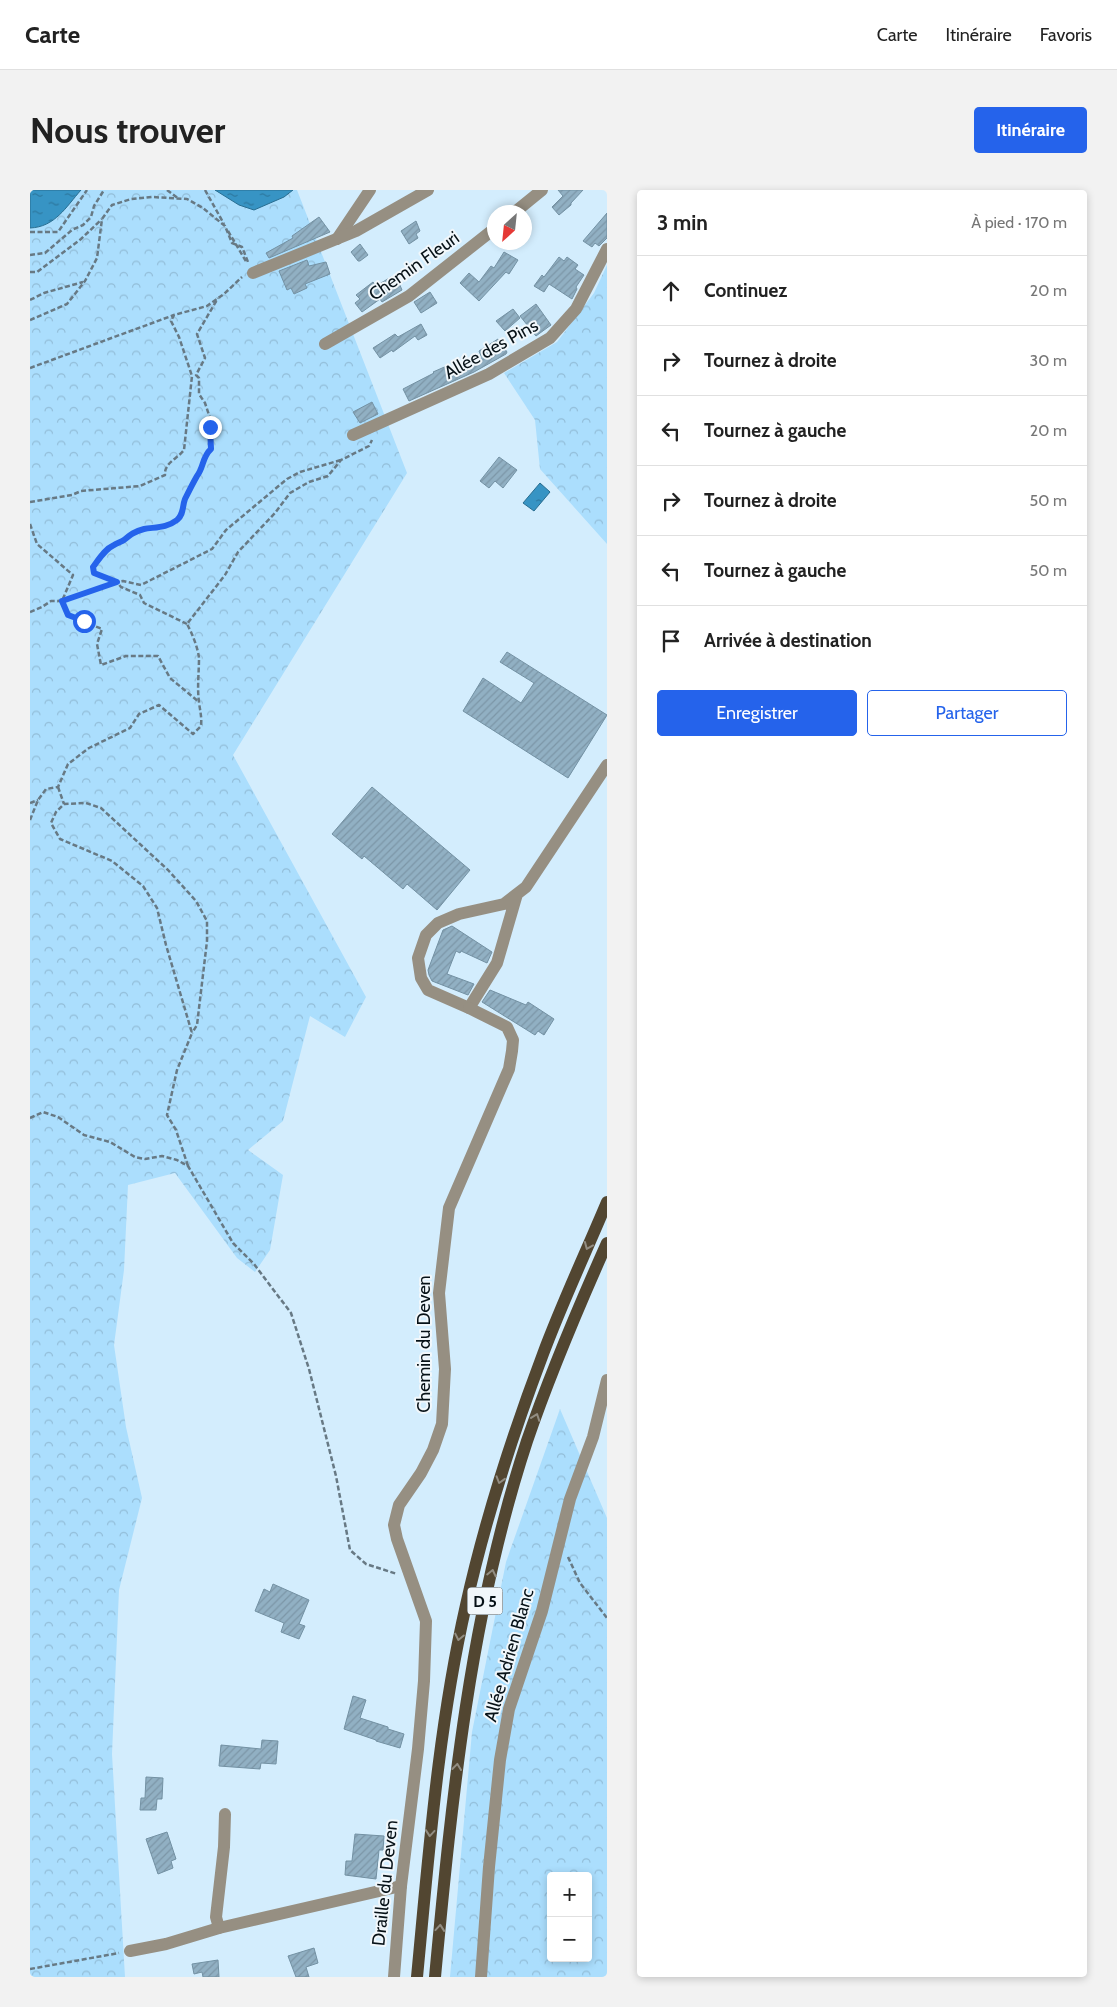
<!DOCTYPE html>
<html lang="fr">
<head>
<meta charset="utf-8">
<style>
	:root { --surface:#fff; --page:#f2f2f2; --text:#222; --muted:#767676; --line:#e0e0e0; --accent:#2563eb }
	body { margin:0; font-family:Cabin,sans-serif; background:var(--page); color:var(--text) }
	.controls { position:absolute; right:15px; bottom:15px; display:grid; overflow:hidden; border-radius:5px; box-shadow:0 2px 8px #0003 }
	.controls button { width:45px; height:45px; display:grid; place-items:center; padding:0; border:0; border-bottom:1px solid var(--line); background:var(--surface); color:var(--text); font:25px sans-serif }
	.compass { position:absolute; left:457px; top:15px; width:45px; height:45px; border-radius:50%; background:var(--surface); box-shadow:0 2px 8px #0003; rotate:207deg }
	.stop { position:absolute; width:15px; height:15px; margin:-11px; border:4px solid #2563eb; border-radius:50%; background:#fff }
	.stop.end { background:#2563eb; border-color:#fff; box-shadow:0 1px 5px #0008 }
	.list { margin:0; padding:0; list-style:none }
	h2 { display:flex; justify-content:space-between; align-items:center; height:65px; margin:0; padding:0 20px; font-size:21px }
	h2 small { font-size:16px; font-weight:400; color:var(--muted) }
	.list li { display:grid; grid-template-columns:32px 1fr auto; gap:15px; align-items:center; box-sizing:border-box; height:70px; padding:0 20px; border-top:1px solid var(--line) }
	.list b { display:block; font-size:19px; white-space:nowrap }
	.list em { font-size:16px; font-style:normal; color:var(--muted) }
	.actions { display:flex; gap:10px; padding:15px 20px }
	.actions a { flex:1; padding:11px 0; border:1px solid var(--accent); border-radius:5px; text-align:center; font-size:18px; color:var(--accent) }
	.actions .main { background:var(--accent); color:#fff }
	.icon { flex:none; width:28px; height:28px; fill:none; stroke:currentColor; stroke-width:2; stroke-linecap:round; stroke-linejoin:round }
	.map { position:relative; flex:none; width:577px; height:1787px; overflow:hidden; border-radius:5px }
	header { display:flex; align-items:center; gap:30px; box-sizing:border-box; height:70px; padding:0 25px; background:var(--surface); border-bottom:1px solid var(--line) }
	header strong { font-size:24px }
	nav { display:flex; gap:28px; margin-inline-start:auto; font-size:18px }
	.intro { display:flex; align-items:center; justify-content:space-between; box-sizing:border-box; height:120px; padding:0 30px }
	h1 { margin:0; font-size:35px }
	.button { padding:12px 22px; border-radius:5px; background:var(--accent); color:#fff; font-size:18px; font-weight:700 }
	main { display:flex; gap:30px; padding:0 30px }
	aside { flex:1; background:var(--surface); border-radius:5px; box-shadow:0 2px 8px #0003 }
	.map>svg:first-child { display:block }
	.forest { fill:url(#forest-crowns); fill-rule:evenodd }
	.water { fill:url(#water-ripples); stroke:#286d90 }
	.building { fill:url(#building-hatch); stroke:#7391a3 }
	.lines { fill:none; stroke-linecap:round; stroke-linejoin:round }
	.path { stroke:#677984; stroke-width:2.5; stroke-dasharray:5 2.5; stroke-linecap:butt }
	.minor { stroke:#968f82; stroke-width:12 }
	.major { stroke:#524631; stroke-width:12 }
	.oneway { stroke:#928d82 }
	.route { stroke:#2563eb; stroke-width:6 }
	.labels { text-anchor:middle; stroke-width:4; stroke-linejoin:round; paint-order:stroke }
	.shield { fill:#f1f7fb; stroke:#4c565b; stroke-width:1 }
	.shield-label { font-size:16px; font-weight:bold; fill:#061117 }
	.street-label { font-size:18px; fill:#061117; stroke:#f1f7fb }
</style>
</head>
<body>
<header>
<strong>Carte</strong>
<nav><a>Carte</a><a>Itinéraire</a><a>Favoris</a></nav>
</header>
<div class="intro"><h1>Nous trouver</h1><a class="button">Itinéraire</a></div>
<main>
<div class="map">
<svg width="577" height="1787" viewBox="0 0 577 1787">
	<defs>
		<pattern id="forest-crowns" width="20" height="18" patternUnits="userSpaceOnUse" patternTransform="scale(1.25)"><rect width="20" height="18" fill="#abdefd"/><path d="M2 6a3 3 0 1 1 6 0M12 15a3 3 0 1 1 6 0" fill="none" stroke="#92bdd8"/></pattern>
		<pattern id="water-ripples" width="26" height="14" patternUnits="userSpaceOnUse" patternTransform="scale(1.25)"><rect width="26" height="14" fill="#3794c4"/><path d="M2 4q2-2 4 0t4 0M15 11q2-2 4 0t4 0" fill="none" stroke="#2c779e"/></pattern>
		<pattern id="building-hatch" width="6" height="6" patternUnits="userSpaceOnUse" patternTransform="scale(1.25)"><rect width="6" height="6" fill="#91b0c3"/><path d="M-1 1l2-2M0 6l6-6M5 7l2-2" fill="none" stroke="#7c96a7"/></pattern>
	</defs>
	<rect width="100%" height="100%" fill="#d3edfd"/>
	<g class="forest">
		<polygon points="0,0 267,0 377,283 203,565 336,807 315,847 280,826 253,931 218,960 253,985 240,1060 225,1082 207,1068 145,983 98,995 94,1080 84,1155 96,1237 112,1308 89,1400 82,1564 95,1787 0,1787"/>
		<polygon points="577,75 577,354 510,279 505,230 474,183 527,152 564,103"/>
		<path d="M530,1219L577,1328V1787H420L442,1542L476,1372ZM521,1686H558V1768H521Z"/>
	</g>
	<g class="water">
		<path d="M0,0H51C36,17 25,37 0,38Z"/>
		<polygon points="185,0 263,0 254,7 224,20 209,15"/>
		<polygon points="510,293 520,302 504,321 493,313"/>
	</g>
	<g class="building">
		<polygon points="528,0 553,0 541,13 541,15 529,25 522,17 533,6"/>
		<polygon points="577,23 577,48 569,56 565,53 562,57 553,51"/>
		<polygon points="289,27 300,42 239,68 236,63 263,48 262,46"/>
		<polygon points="386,31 390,41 386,44 388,48 379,54 371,41"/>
		<polygon points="330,54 338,65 330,71 328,71 321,62"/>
		<polygon points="474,62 488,70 479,84 476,82 449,111 430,93 439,83 449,92 461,76 464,78"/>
		<polygon points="529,67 534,71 537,67 548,75 545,79 554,85 546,97 547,99 542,109 519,94 514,102 504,96 512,85 514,87"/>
		<polygon points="277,70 279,76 296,72 300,84 275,94 277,98 264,104 261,98 257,100 249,81"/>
		<polygon points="361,87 362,90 367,88 372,100 352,112 350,109 332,122 325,113 330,109 326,105 343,92 346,96"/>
		<polygon points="400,102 407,113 391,123 384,112"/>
		<polygon points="506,114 521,135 506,146 490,126"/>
		<polygon points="483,119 490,128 475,141 466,131"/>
		<polygon points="391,134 397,145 388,150 385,146 363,162 362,160 350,168 343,158 365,144 368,147"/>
		<polygon points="468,149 477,162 476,164 444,182 379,211 373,199 404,183 403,182 419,175 421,181 451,166 449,161"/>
		<polygon points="342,212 348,224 330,233 323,222"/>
		<polygon points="469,267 487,280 473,298 465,291 459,298 450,291"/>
		<polygon points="477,462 577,525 538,588 433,521 453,488 491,513 504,493 470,472"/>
		<polygon points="342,597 440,680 407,720 377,694 373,699 334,666 332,669 302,644"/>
		<polygon points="422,736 462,762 457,773 431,761 430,763 426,761 417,784 444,794 438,805 402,791 399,785 398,780 413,740"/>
		<polygon points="460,800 496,815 498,812 524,829 514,845 508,841 505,845 452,812"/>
		<polygon points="243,1394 279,1410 269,1434 275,1436 269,1449 251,1442 254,1433 225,1421 234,1399 240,1402"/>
		<polygon points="323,1506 336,1510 330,1528 358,1537 358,1539 374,1544 370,1558 346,1551 346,1550 314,1539"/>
		<polygon points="232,1550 248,1551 246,1574 231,1573 230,1579 189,1576 191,1555 231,1559"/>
		<polygon points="116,1587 133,1588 132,1609 127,1609 126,1620 110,1620 111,1608 115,1608"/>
		<polygon points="137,1642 146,1669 141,1671 143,1678 128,1684 116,1649"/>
		<polygon points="325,1644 354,1646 353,1660 349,1660 346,1689 315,1685 316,1671 322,1671"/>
		<polygon points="284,1758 288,1773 276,1777 279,1787 266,1787 258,1766"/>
		<polygon points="188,1770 189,1787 173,1787 172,1782 164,1784 162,1774"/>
	</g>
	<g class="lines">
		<g class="path">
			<polyline points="137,0 149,9"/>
			<polyline points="175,0 194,34"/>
			<polyline points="198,41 217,73"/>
			<polyline points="0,42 28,42 57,0"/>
			<polyline points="0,65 15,63 42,40 53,35 61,27 64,16 74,0"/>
			<polyline points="0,82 7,82 51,49 72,29"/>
			<polyline points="0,110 14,103 53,92"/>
			<polyline points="0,130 37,114 55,91 67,68 72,29 82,15 101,9 122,7 157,9 173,18 195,36 202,53 212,57 218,72"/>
			<polyline points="0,178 144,125"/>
			<path d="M0,312L42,305L51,301L110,296L135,285C134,273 147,269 154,260L162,186L149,147L141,131L144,125L177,116L194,104L212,87"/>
			<polyline points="0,334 7,354 43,385 32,411 38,425 72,439 67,454 71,475 96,466 128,466 140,488 169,512"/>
			<polyline points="0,422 12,417 21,411 32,411 87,392 93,391 111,395 182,359 196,340 257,289 270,282 311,270"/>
			<path d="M157,434L114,413L110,405L91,397L87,392L64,383L63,377C69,369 75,359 84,355C87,353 91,352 94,350C100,345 105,341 114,339C125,337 137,338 147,330C154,324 152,317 155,309C158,302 163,293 167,286C173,277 172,267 181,259L182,234L175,213L169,204V188L166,185L175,168L167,144L188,108"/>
			<polyline points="28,597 34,614"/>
			<polyline points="0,613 8,610"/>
			<path d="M0,630L8,610L16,599L28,597L38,574L59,558L100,538L109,524L129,515L163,544L171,536C172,527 170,521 169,512C167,498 169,482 169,468C168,458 162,443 157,434L195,385L208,362L245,323L260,303L279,292L298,286L311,270L339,256L342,250"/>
			<polyline points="0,928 13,922 28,927 54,945 80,952 105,967 115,969 132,966 147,970 158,976 203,1053 224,1074 261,1123 279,1179 306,1286 320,1360 336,1374 367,1384"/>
			<polyline points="158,976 146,940 137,925 147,880 162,843 136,755 127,718 113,696 82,671 30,649 21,633 26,622 34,614 56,613 71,618 138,680 166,711 177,731 177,751 167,835 162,843"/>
			<polyline points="538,1367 550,1393 577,1428"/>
			<polyline points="0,1779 89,1763"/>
		</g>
		<g class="minor">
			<polyline points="485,22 512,0"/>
			<polyline points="307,49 340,0"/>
			<polyline points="223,83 326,41 398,0"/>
			<polyline points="295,154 379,106 464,39"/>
			<polyline points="323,245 459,184 520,148 546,119 577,59"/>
			<polyline points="487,704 467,773 439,818 398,800 391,788 388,768 396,745 408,733 429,724 474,714 496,697 577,575"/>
			<polyline points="189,1738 186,1727 194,1657 195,1624"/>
			<polyline points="100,1761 136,1754 189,1738 371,1696"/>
			<polyline points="364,1787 371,1696 388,1559 394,1491 396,1431 367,1349 364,1335 369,1315 391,1283 403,1260 412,1234 415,1179 409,1103 419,1018 479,879 482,861 483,850 477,837 439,818"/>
			<polyline points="451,1787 459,1677 470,1570 479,1519 512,1421 540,1309 563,1247 577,1190"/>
		</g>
		<g class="major">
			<path d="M387,1787C399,1662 408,1538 436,1415C455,1330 482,1246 513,1164C532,1113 556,1062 577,1012"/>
			<path d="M405,1787C422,1606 440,1424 497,1251C520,1184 548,1118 577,1053"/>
		</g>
	</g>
	<defs><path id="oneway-chevron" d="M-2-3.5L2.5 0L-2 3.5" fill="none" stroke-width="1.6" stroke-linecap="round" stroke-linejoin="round" transform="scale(1.25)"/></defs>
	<g class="oneway">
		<use href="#oneway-chevron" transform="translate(558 1056) rotate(113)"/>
		<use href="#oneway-chevron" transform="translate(506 1227) rotate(-70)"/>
		<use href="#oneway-chevron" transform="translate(470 1290) rotate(107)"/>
		<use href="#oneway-chevron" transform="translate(462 1383) rotate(-77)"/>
		<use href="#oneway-chevron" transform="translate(429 1447) rotate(102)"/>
		<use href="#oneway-chevron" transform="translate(427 1577) rotate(-83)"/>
		<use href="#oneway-chevron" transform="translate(400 1643) rotate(95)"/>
		<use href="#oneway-chevron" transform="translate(410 1738) rotate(-85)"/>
	</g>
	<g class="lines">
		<path class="route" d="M54,431L38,425L32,411L87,392L64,383L63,377C69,369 75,359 84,355C87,353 91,352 94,350C100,345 105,341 114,339C125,337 137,338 147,330C154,324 152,317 155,309C159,301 163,293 167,286C174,277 172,267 181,259L180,237"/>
	</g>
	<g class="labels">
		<rect class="shield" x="437.5" y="1397.5" width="35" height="27" rx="4"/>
		<g class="shield-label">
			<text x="455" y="1417">D 5</text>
		</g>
		<g class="street-label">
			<text transform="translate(384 76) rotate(-35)" y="6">Chemin Fleuri</text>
			<text transform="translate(461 159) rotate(-29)" y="6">Allée des Pins</text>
			<text transform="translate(394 1154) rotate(-90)" y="6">Chemin du Deven</text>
			<text transform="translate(479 1465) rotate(-74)" y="6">Allée Adrien Blanc</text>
			<text transform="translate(355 1693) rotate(-84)" y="6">Draille du Deven</text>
		</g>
	</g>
</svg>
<div class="controls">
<button>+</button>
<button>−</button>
</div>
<svg class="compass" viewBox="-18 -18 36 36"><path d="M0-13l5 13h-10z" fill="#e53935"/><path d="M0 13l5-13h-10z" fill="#767676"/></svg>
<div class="stop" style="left:54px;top:431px"></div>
<div class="stop end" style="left:180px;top:237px"></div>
</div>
<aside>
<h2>3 min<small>À pied · 170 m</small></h2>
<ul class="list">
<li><svg class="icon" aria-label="ahead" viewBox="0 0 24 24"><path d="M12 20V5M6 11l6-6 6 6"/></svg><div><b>Continuez</b></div><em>20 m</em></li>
<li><svg class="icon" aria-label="right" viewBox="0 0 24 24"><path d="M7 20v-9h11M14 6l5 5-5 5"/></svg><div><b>Tournez à droite</b></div><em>30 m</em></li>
<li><svg class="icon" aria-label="left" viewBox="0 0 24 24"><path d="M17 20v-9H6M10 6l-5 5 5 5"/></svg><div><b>Tournez à gauche</b></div><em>20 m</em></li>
<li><svg class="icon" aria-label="right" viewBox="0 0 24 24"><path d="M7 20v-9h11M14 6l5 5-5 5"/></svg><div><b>Tournez à droite</b></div><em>50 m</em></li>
<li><svg class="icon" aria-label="left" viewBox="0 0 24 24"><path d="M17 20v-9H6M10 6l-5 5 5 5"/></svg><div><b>Tournez à gauche</b></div><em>50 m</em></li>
<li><svg class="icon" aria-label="arrive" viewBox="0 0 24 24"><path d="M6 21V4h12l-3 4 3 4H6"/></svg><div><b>Arrivée à destination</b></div></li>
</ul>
<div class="actions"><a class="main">Enregistrer</a><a>Partager</a></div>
</aside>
</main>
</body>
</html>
